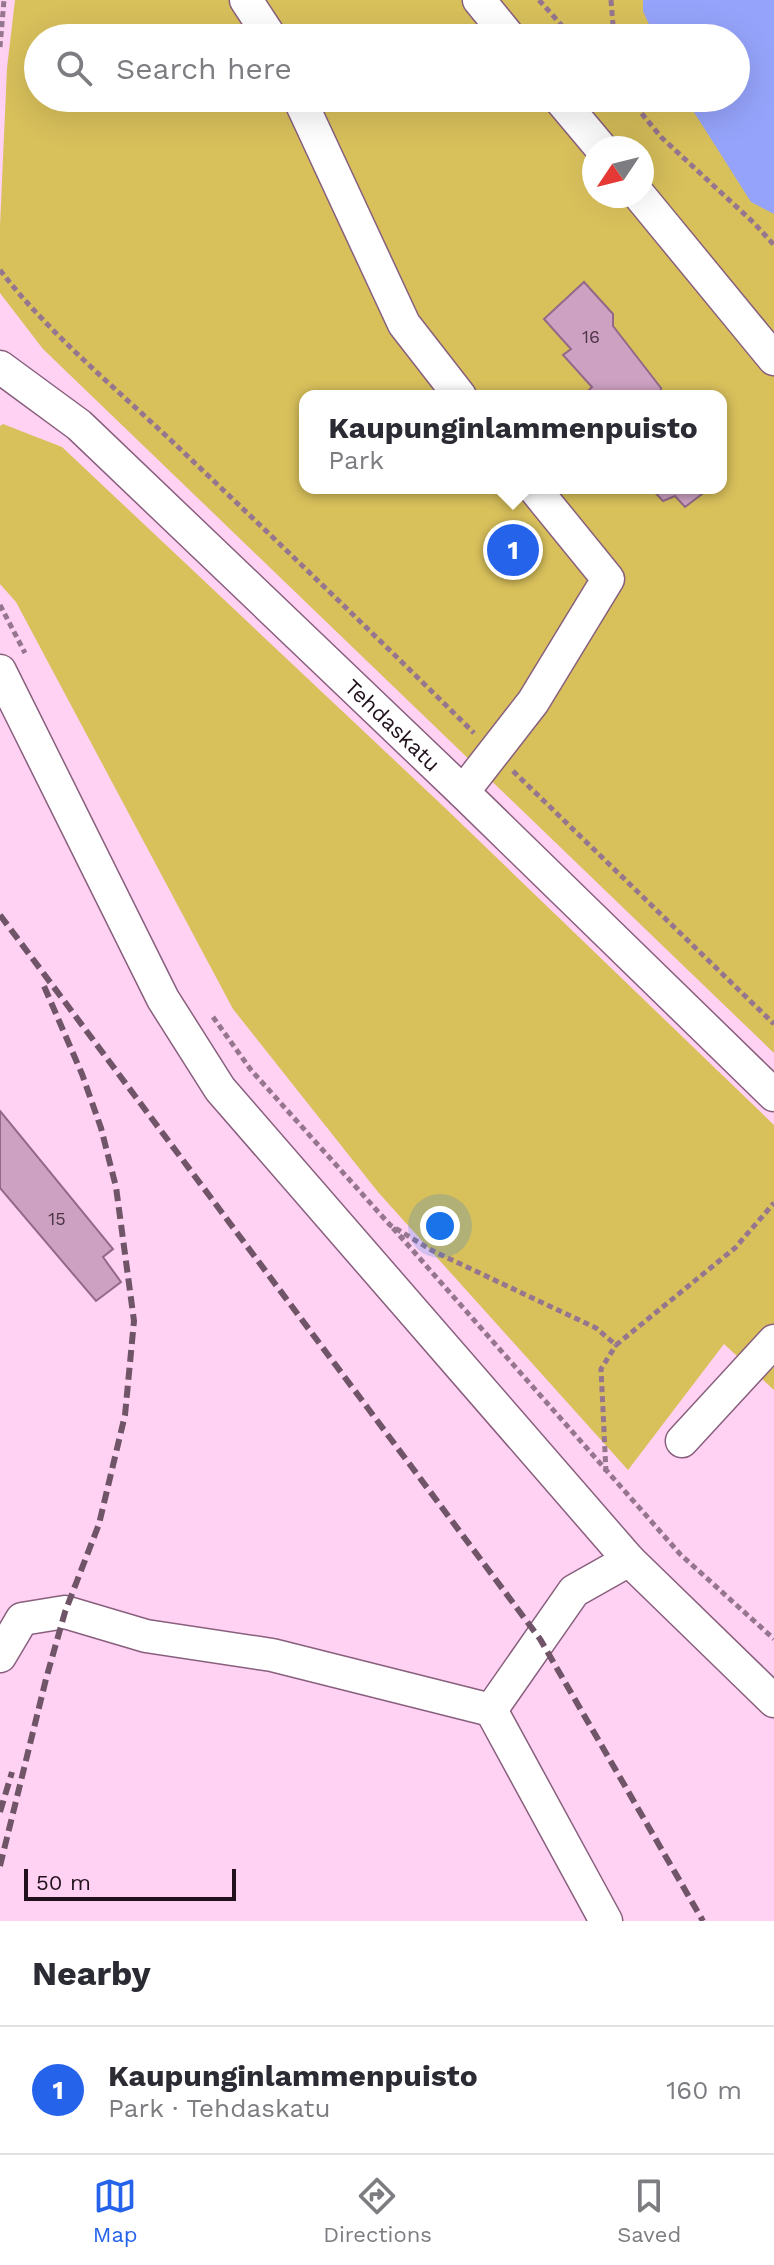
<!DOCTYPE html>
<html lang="en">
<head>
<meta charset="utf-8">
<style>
	:root { --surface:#fff; --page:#f2f2f3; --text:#2b2b33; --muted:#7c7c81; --line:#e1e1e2; --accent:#2563eb }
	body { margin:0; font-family:"Work Sans",sans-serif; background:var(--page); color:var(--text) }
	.compass { position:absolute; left:582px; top:136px; width:72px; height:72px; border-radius:50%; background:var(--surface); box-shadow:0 8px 32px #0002; rotate:235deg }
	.scale { position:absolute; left:24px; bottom:20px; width:212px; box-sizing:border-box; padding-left:8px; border:4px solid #21111d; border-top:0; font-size:22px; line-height:28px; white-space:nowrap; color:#21111d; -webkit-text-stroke:6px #ffd1f2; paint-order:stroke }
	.you { position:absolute; left:440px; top:1226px; width:28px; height:28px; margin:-20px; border:6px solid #fff; border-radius:50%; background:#1a73e8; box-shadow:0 0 0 12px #1a73e833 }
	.badge { display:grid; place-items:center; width:52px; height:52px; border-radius:50%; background:var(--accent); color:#fff; font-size:26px; font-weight:700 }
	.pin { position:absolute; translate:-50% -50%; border:4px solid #fff; box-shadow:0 2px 8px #0006 }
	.popup { position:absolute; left:299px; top:390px; width:428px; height:104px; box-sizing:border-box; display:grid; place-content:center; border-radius:16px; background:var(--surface); filter:drop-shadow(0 2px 6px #0005); font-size:26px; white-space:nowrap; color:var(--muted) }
	.popup b { font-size:30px; color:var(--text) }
	.popup::after { content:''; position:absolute; left:50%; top:100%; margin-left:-16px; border:16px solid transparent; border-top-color:var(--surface) }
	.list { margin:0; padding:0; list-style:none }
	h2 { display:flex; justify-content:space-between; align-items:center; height:104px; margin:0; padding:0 32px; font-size:34px }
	h2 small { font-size:26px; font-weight:400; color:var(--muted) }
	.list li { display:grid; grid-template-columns:52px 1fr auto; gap:24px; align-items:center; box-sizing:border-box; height:128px; padding:0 32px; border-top:2px solid var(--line) }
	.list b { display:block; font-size:30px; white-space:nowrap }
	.list p { margin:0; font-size:26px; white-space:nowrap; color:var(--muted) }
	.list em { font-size:26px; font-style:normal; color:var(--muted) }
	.icon { flex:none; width:44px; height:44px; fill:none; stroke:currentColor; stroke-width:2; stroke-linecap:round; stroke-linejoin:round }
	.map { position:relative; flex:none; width:774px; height:1921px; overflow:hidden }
	.search { position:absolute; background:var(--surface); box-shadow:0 8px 32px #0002; left:24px; right:24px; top:24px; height:88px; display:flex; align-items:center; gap:20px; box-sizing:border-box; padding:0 28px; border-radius:44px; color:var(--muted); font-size:30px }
	.sheet { height:232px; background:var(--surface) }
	nav { display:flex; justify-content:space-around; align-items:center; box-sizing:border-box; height:112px; border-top:2px solid var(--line); background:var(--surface); font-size:22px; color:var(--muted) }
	nav a { display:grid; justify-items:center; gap:4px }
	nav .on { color:var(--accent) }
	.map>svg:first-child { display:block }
	.green { fill:#d8c05b; fill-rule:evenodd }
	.water { fill:#95a3fa }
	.building { fill:#cda1c2; stroke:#926988; stroke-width:2 }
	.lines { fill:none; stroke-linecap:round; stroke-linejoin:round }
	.minor-casing { stroke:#88607e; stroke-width:35 }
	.path { stroke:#96768e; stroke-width:5; stroke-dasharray:6 4; stroke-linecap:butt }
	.minor { stroke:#fff; stroke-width:32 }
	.rail { stroke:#705568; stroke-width:6; stroke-dasharray:12 6; stroke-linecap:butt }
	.labels { text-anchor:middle; stroke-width:6; stroke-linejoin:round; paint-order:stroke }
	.number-label { font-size:18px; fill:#4c3546 }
	.street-label { font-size:22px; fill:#21111d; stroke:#ffd1f2 }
</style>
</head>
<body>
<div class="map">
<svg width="774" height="1921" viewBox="0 0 774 1921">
	<rect width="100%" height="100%" fill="#ffd1f2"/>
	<g class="green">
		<path d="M15,0H774V1053L43,349L0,293V226L7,68ZM38,38H736V98H38ZM594,148H642V196H594ZM305,396H721V488H305Z"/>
		<polygon points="3,424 62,447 443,806 774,1125 774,1390 724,1344 628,1470 378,1192 233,1009 16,602 0,584 0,426"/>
	</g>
	<polygon class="water" points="643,0 774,0 774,214 751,202 685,98 736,98 736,38 655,38 643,11"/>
	<g class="building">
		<polygon points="584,282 613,314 613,326 661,388 660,396 589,396 586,393 592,387 563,355 571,349 544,319"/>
		<polygon points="651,488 710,488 685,507 675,496 663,501"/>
		<polygon points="0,1111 113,1249 103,1257 121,1282 96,1301 0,1188"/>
	</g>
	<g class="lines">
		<defs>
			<g id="minor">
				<polyline points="246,0 271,38"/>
				<polyline points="479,0 510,38"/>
				<polyline points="299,98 404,324 460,396"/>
				<polyline points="559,98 601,148"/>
				<polyline points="640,196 774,359"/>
				<path id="s1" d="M0,367L79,425L463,792L774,1095"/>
				<polyline points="0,671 163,999 220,1089 629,1560 774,1701"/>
				<polyline points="463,792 533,702 608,579 534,488"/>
				<polyline points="682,1441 774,1341"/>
				<polyline points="0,1656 22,1619 65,1612 146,1636 272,1655 491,1710 574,1591 629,1560"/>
				<polyline points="491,1710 606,1921"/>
			</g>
		</defs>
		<use href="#minor" class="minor-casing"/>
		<g class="path">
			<polyline points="539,0 573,38"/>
			<polyline points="611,0 614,38"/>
			<polyline points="0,47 4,0"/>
			<polyline points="629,98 661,137 754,223 774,245"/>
			<path d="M0,270C49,334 118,390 177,446C277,541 376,636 474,733"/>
			<polyline points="0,605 25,653"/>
			<polyline points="513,771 774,1024"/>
			<polyline points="213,1017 251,1070 390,1225 433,1251 596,1328 616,1345 735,1248 774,1203"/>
			<polyline points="393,1228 680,1554 774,1639"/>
			<polyline points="606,1472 601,1369 616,1345"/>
		</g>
		<use href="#minor" class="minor"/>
		<g class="rail">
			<polyline points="0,915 540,1639 703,1921"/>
			<polyline points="0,1812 12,1772"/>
			<polyline points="0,1866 46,1679 65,1612 99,1524 125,1415 134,1321 116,1187 101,1128 82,1074 44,986"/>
		</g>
	</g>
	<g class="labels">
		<g class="number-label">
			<text x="591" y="343">16</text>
			<text x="57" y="1225">15</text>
		</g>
		<g class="street-label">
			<text dy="8" stroke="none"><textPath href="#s1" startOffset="532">Tehdaskatu</textPath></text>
		</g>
	</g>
</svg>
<svg class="compass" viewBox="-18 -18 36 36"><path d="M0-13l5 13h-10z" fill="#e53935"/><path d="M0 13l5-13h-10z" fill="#7c7c81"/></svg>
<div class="scale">50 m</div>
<div class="you"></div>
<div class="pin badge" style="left:513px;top:550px">1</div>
<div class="popup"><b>Kaupunginlammenpuisto</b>Park</div>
<div class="search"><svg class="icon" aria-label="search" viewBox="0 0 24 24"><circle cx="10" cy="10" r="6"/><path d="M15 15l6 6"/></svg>Search here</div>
</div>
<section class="sheet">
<h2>Nearby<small></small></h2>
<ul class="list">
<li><span class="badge">1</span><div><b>Kaupunginlammenpuisto</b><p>Park · Tehdaskatu</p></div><em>160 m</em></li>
</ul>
</section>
<nav>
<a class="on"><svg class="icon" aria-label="map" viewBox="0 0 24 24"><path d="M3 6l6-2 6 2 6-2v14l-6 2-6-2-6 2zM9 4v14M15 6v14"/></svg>Map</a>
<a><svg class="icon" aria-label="directions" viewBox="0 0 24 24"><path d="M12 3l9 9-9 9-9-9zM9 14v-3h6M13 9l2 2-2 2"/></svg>Directions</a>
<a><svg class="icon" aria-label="saved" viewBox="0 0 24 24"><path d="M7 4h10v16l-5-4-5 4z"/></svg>Saved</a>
</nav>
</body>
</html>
